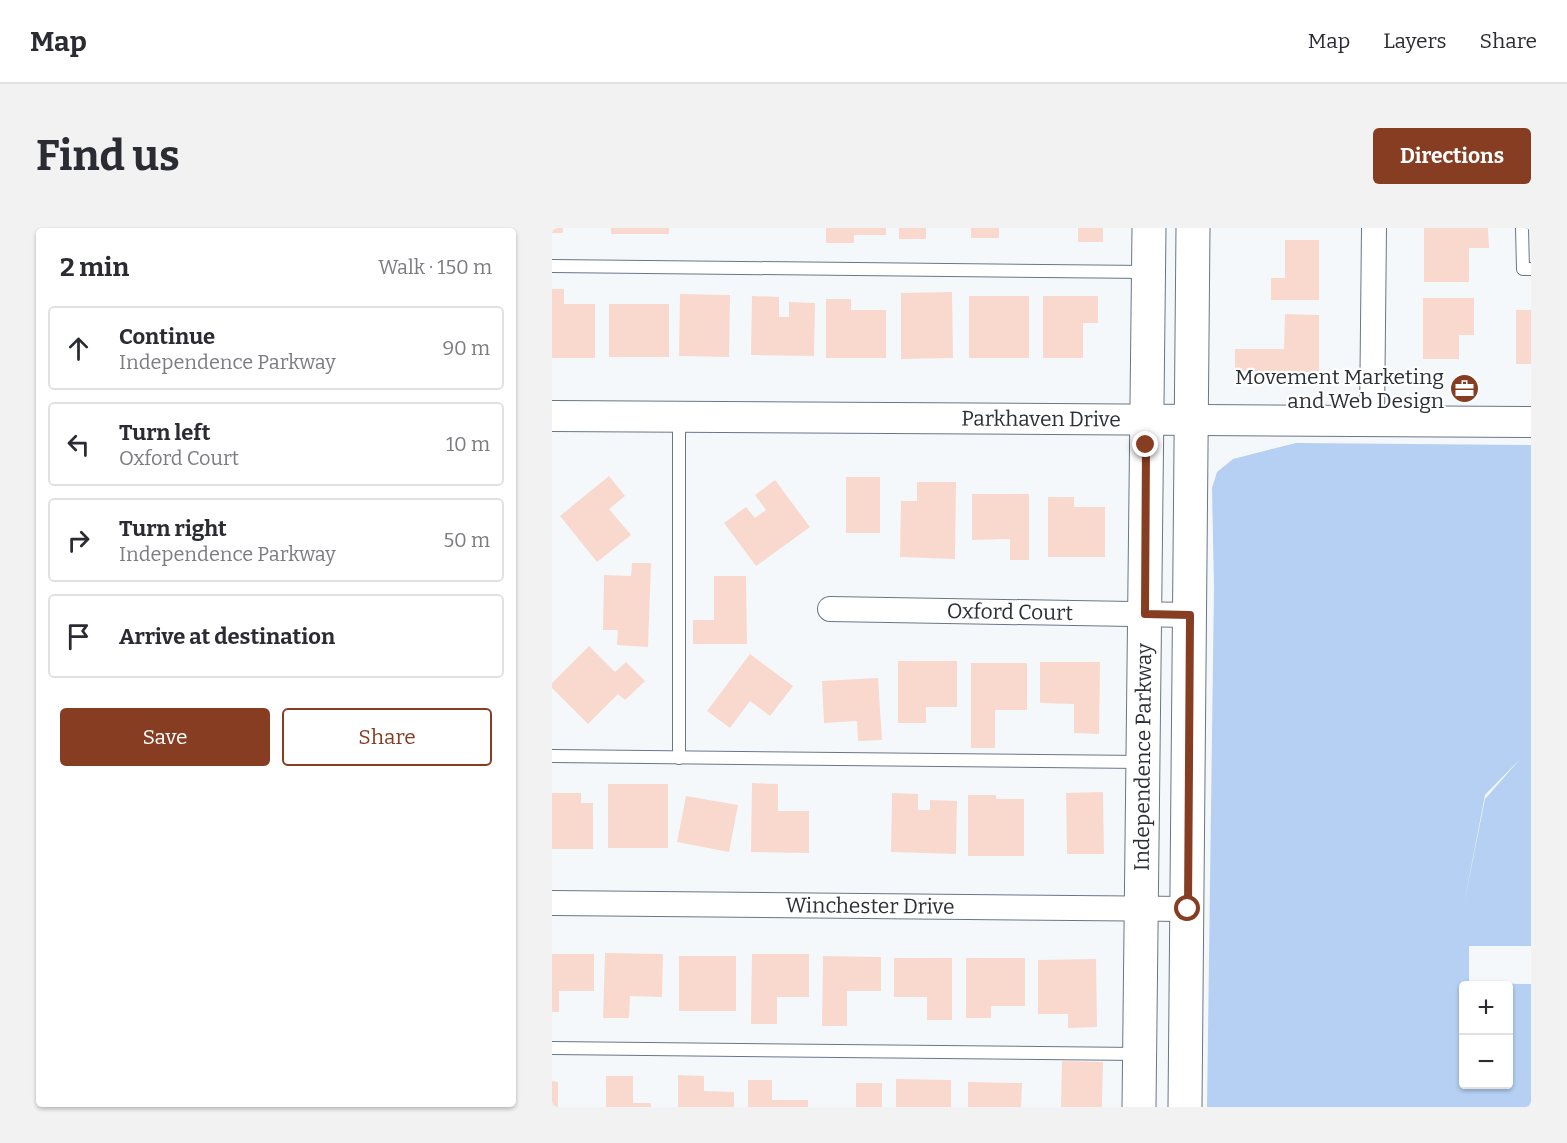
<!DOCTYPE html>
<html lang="en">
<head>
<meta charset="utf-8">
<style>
	:root { --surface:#fff; --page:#f2f2f3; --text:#2b2b33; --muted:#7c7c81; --line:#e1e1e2; --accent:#863d22 }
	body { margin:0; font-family:Bitter,serif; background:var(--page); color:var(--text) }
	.controls { position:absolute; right:18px; bottom:18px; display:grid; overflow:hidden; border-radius:6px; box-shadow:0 2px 4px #0004 }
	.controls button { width:54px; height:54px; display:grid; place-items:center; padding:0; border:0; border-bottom:2px solid var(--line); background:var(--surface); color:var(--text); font:30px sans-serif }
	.stop { position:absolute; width:18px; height:18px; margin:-14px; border:4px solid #863d22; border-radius:50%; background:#fff }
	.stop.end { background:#863d22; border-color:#fff; box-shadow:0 2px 6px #0008 }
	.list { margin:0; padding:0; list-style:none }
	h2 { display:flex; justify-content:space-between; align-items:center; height:78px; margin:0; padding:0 24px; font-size:26px }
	h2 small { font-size:20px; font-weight:400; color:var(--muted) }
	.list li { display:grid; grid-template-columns:39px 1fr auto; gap:18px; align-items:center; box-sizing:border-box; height:84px; margin:0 12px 12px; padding:0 12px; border:2px solid var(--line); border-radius:6px }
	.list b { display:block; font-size:22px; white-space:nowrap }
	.list p { margin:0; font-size:20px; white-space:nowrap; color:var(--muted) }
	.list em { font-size:20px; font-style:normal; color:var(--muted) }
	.actions { display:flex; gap:12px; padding:18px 24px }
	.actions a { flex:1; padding:14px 0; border:2px solid var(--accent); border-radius:6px; text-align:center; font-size:21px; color:var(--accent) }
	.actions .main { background:var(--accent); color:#fff }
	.icon { flex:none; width:33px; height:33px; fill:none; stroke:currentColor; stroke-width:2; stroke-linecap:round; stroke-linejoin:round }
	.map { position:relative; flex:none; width:979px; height:879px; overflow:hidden; border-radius:6px }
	header { display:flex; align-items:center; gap:36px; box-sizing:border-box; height:84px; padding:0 30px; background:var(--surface); border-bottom:2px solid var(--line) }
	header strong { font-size:28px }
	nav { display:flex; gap:33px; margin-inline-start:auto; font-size:21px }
	.intro { display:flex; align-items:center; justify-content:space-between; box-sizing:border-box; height:144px; padding:0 36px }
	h1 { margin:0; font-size:42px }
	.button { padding:15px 27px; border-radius:6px; background:var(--accent); color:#fff; font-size:21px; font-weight:700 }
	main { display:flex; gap:36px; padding:0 36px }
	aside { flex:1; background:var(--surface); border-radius:6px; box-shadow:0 2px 4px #0004 }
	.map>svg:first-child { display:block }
	.green { fill:#b5d0f3; fill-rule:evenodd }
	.building { fill:#f9d9ce }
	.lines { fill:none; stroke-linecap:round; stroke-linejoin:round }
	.service-casing { stroke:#6a7685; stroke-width:14 }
	.minor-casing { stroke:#6a7685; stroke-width:26 }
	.tertiary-casing { stroke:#6a7685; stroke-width:32 }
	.secondary-casing { stroke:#6a7685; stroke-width:35 }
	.service { stroke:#fff; stroke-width:12 }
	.minor { stroke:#fff; stroke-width:24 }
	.tertiary { stroke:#fff; stroke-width:30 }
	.secondary { stroke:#fff; stroke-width:33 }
	.route { stroke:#863d22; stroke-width:8 }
	.labels { text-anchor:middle; stroke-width:4.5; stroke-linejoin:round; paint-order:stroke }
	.poi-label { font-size:21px; fill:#2b3036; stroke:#fff; text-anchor:end }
	.street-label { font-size:21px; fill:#2b3036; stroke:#fff }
</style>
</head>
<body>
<header>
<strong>Map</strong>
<nav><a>Map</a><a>Layers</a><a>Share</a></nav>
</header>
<div class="intro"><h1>Find us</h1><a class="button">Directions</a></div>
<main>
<aside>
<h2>2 min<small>Walk · 150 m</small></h2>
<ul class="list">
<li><svg class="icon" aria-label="ahead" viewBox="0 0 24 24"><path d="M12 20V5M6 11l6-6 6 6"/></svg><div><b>Continue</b><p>Independence Parkway</p></div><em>90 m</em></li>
<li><svg class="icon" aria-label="left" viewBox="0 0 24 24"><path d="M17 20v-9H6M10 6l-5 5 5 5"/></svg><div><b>Turn left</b><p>Oxford Court</p></div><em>10 m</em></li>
<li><svg class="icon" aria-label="right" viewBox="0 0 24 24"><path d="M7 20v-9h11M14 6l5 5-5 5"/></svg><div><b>Turn right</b><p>Independence Parkway</p></div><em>50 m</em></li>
<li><svg class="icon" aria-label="arrive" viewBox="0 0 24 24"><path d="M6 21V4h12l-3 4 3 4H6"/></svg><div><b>Arrive at destination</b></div></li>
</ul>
<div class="actions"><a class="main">Save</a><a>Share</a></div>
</aside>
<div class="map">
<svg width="979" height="879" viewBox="0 0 979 879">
	<rect width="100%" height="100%" fill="#f5f8fb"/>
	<path class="green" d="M744,215L979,217V718H917V755L979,756V879H655L662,359L660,260L665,244L681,231ZM969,530L933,571L911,681L933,567ZM912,758H957V856H912Z"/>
	<g class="building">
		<rect x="0" y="0" width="11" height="5"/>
		<rect x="59" y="0" width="58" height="6"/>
		<polygon points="274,0 334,0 334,7 302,7 302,15 274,15"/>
		<rect x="347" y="0" width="27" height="11"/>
		<rect x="419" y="0" width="28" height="10"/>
		<rect x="526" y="0" width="25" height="14"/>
		<polygon points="872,0 936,0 937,20 917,20 917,54 872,54"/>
		<polygon points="733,12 767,12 767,72 719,72 719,50 733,50"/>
		<polygon points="0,61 12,61 12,76 43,76 43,130 0,130"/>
		<polygon points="400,64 401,130 349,131 349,65"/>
		<polygon points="128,66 178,67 177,129 127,128"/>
		<polygon points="200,68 227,69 227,89 237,89 237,74 263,75 262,128 199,127"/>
		<rect x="417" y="68" width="60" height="62"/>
		<polygon points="491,68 546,68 546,95 531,95 531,130 491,130"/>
		<polygon points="871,70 922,70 922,107 907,107 907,131 871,131"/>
		<polygon points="274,71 299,71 299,82 334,82 334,130 274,130"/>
		<rect x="57" y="76" width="60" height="53"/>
		<rect x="964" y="82" width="15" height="54"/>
		<polygon points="733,86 767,87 767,144 683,143 683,121 732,121"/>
		<polygon points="57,248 73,268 57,281 79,307 45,334 8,288"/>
		<rect x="294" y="249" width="34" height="56"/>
		<polygon points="223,252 258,299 204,338 172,295 194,279 203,290 214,282 203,267"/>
		<polygon points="365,254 404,254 403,331 348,329 349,273 365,273"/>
		<polygon points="420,266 477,266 477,332 458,332 458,311 420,312"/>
		<polygon points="496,269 522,269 522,279 553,279 553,329 496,329"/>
		<polygon points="80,335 99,335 96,419 65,417 66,402 51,402 52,347 79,348"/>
		<polygon points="162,348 194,348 195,416 141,416 141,392 162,392"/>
		<polygon points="37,418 63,444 74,434 93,453 73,472 66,466 36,496 0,460 0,455"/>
		<polygon points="198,426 241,458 218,488 198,473 178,500 155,483"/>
		<polygon points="346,433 405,433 405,479 374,479 374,495 346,495"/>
		<polygon points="488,434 548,434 547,506 522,505 522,476 488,475"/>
		<polygon points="419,435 475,435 475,482 443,482 443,520 419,520"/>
		<polygon points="326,450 330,512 306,513 305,493 272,495 270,453"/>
		<polygon points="200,555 226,556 226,583 257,583 257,625 199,624"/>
		<rect x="56" y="556" width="60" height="64"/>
		<polygon points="551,564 552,626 515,626 514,565"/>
		<polygon points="0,565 29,565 29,575 41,575 41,621 0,621"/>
		<polygon points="340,565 366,566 366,582 378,582 378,572 405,573 404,626 339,624"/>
		<polygon points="416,567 444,567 444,571 472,571 472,628 416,628"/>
		<polygon points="134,568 186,577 177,624 125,614"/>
		<polygon points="53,725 111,726 110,769 78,768 77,790 51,790"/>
		<polygon points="0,726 42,726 42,763 7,763 7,784 0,784"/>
		<polygon points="200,726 257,726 257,769 225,769 225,796 199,796"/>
		<rect x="127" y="728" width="57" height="55"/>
		<polygon points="271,728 329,729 329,763 295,763 295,798 270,798"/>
		<polygon points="342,730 400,730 400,792 375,792 375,769 342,769"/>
		<polygon points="414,730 473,730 473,778 439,778 439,790 414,790"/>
		<polygon points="544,731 545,799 516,800 516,786 486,786 486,732"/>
		<polygon points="510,833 551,834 550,879 509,879"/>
		<polygon points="126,847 152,848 152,863 182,864 182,879 126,879"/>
		<polygon points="54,848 81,848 81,875 99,875 99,879 54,879"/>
		<polygon points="344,851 399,852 399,879 344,879"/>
		<polygon points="196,852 220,852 220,872 256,872 256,879 196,879"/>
		<polygon points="0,853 6,854 6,879 0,879"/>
		<polygon points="416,854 470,855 469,879 416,879"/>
		<rect x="304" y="855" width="26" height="24"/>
	</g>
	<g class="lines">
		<defs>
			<g id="service">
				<polyline points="970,0 971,41 979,41"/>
				<polyline points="0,38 596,44"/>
				<polyline points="127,189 127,530"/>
				<polyline points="0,528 590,534"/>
				<polyline points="0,820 587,826"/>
			</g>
			<g id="minor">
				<polyline points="820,194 822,0"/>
				<path id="s1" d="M278,381L638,387"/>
				<path id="s2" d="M0,675L636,681"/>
			</g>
			<g id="tertiary">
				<path id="s3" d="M0,188L979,194"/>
			</g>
			<g id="secondary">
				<path id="s4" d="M587,879L597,0"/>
				<polyline points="633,879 641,0"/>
			</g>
		</defs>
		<use href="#service" class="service-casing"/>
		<use href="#minor" class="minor-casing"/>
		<use href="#tertiary" class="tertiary-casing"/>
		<use href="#secondary" class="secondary-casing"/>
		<use href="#service" class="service"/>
		<use href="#minor" class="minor"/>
		<use href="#tertiary" class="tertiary"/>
		<use href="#secondary" class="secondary"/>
	</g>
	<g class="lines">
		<polyline class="route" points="594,217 593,386 638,387 636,681"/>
	</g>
	<defs>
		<symbol id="office-disc" viewBox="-11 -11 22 22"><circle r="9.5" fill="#863d22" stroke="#fff"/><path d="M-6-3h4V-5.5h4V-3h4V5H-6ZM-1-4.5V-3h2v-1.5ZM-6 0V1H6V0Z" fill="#fff"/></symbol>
	</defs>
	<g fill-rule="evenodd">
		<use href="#office-disc" x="896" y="144" width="33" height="33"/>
	</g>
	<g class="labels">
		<g class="poi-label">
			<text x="892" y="156">Movement Marketing<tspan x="892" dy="24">and Web Design</tspan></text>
		</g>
		<g class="street-label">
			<text dy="7" stroke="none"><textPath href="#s3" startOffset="489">Parkhaven Drive</textPath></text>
			<text dy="7" stroke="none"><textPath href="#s1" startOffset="180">Oxford Court</textPath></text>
			<text dy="7" stroke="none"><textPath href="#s4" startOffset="350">Independence Parkway</textPath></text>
			<text dy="7" stroke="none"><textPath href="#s2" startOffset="318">Winchester Drive</textPath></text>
		</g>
	</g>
</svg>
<div class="controls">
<button>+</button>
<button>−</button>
</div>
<div class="stop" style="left:636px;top:681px"></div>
<div class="stop end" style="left:594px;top:217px"></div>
</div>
</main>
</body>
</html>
